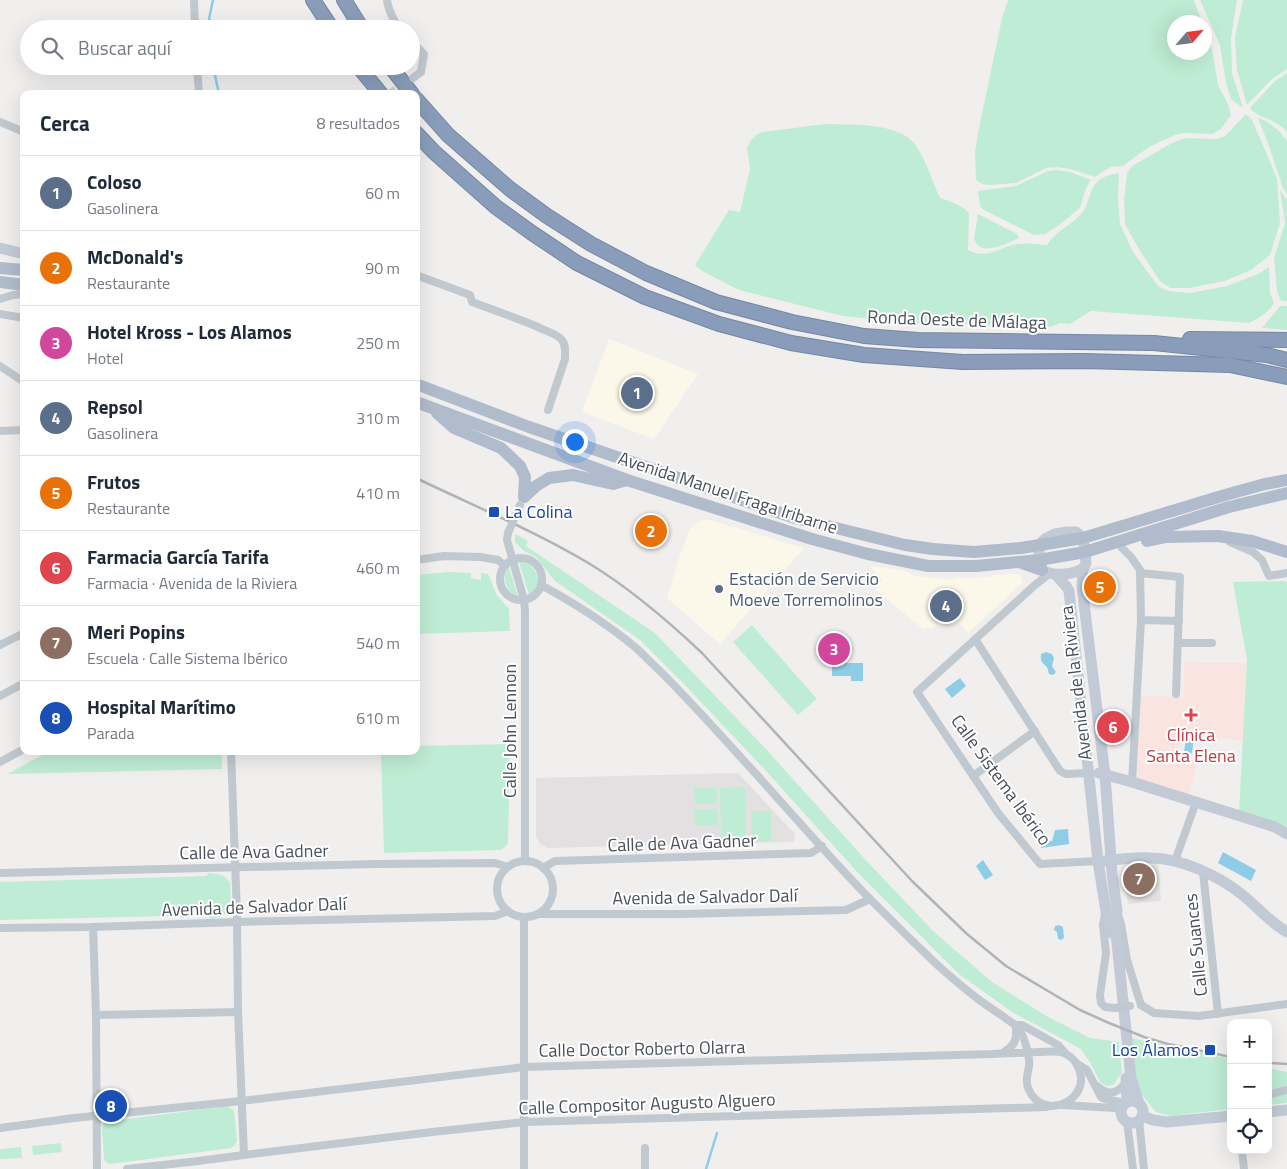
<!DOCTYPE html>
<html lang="es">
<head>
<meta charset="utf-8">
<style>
	:root { --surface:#fff; --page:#f6f6f7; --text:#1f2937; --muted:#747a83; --line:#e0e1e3; --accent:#0f766e }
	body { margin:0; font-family:"Titillium Web",sans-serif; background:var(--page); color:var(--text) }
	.controls { position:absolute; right:15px; bottom:15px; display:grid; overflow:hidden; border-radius:10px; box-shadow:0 5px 20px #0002 }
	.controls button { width:45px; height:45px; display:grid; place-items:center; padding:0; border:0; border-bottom:1px solid var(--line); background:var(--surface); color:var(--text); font:25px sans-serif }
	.compass { position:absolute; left:1167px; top:15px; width:45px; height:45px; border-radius:50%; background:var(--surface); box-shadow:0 5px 20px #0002; rotate:62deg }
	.you { position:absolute; left:574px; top:441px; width:18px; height:18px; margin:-12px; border:4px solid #fff; border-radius:50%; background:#1a73e8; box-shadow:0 0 0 8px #1a73e833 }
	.badge { display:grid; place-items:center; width:32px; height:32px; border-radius:50%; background:var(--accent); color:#fff; font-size:16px; font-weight:700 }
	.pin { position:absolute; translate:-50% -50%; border:2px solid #fff; box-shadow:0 1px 5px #0006 }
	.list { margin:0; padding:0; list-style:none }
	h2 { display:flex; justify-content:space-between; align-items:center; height:65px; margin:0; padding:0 20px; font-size:21px }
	h2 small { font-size:16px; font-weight:400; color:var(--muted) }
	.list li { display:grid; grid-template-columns:32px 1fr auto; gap:15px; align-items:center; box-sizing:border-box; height:75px; padding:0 20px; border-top:1px solid var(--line) }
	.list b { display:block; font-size:19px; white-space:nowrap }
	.list p { margin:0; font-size:16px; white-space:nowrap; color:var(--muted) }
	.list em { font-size:16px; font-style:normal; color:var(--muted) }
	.icon { flex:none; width:28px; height:28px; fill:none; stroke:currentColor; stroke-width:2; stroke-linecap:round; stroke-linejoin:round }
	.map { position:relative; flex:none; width:1287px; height:1169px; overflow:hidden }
	.search { position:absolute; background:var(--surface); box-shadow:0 5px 20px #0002; left:20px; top:20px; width:400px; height:55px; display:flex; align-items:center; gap:12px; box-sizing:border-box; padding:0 18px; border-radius:28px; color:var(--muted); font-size:19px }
	.panel { position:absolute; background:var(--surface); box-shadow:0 5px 20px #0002; left:20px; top:90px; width:400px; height:665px; border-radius:10px }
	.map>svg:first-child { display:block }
	.commercial { fill:#fbf7e9 }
	.education { fill:#e2e0e0 }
	.medical { fill:#f9e4e0 }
	.green { fill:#bfecd4 }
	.water { fill:#8fcde6 }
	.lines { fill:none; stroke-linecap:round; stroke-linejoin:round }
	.stream { stroke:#8fcde6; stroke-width:2.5 }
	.street-tunnel { stroke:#cfcfd1; stroke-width:8; stroke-dasharray:8 4; stroke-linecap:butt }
	.highway-casing { stroke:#7488a6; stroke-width:16 }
	.street { stroke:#c0c8d0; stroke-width:8 }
	.secondary { stroke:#c2cad6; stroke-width:11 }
	.primary { stroke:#b0bccc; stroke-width:12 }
	.highway { stroke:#899dba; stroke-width:14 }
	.rail { stroke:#b1b3b8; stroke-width:2.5 }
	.street-bridge { stroke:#c0c8d0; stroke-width:8 }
	.transit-dot { fill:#1a4fb4; stroke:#fff; stroke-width:2 }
	.service-dot { fill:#5c6f8a; stroke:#fff; stroke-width:2 }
	.health-dot { fill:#e0444e; stroke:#fff; stroke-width:2 }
	.labels { text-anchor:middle; stroke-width:4; stroke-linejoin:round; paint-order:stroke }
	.street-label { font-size:18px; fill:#48505b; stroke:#fff }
	.transit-label { font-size:18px; fill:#164399; stroke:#fff; text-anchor:start }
	.service-label { font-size:18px; fill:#4e5e75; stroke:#fff; text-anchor:start }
	.health-label { font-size:18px; fill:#be3a42; stroke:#fff }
</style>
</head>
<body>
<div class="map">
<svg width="1287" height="1169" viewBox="0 0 1287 1169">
	<rect width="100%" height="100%" fill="#f1efee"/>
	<g class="commercial">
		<polygon points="609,339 698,374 654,439 582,412"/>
		<polygon points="702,520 710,520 804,548 720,644 667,598 679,558 690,529 694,525"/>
		<polygon points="870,566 903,570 915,576 953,580 954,578 986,577 989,577 992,575 1019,574 1023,582 968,633 959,623 923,629 875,589 882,579"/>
	</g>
	<g class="education">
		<polygon points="738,773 795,834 794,841 789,842 547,848 540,844 536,836 536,778"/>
		<polygon points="1158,864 1161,901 1128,904 1124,868"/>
	</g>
	<polygon class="medical" points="1184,662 1246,663 1243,741 1182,733 1179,756 1197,761 1189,795 1137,779 1140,696 1184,697"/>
	<g class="green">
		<path d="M1008,0H1194L1202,22H1174V52H1204L1205,28L1211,43L1218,85L1228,104L1231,115L1221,129L1212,134L1183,133L1175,135L1151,146L1136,156L1123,166L1110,167L1095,177C1079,172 1063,165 1046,168L1016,183L990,185L982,184L976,180L975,152L978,133L1002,18Z"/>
		<polygon points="1200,0 1237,0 1231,38 1232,73 1243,108 1231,99 1226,83 1220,45"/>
		<polygon points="1243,0 1287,0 1287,69 1272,79 1247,105 1237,70 1235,37"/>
		<path d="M1287,73V132C1277,119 1257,118 1250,108L1274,82Z"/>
		<polygon points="1246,114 1252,120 1266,152 1277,179 1280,223 1270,255 1251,270 1225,281 1189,288 1170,288 1160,281 1137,246 1125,224 1124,200 1127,173 1132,166 1172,143 1185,138 1217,139 1225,136"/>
		<polygon points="1258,118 1268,122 1280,132 1287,141 1287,194 1283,188 1270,149"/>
		<path d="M825,124C851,125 894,122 913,142C925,156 932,181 940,198C951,201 961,205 969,213L968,250C985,259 996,250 1012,245C1024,242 1036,244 1047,245C1056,230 1071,226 1082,213C1090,204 1088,190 1098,181C1104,176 1112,174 1119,173L1118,199L1120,224L1133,252L1158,286L1168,291L1190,293L1227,286L1258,274L1269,267L1270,293L1274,303C1268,313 1259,318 1249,323L1091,311L1070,324L1060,323L1051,327L908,323L843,316L739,290L704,272L695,265L729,210L740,212L750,169L747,148L751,140L756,135L762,132Z"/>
		<polygon points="1056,170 1070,172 1091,180 1088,184 1084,194 1080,208 1058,226 1045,234 1034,235 984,210 980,206 978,191 1016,186 1048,171"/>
		<polygon points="1280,190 1287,200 1287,301 1281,301 1277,291 1274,258 1285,223"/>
		<path d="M978,214L1017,234L1019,238C1010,242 992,251 983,248C978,247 976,243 974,239Z"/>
		<polygon points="1280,306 1287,306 1287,330 1262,328"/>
		<polygon points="515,534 528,541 526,546 655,633 765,748 863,857 933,931 992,982 1048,1017 1090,1038 1119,1042 1122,1073 1113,1085 1107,1086 1100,1082 1091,1064 1081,1049 1012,1012 959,974 859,874 766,771 685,685 640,640 555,581 536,557 524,551 515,542"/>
		<path d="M518,559C531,562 544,576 535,589C534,590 529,594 529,595Z"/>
		<path d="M508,564L518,597C504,590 502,577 508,564Z"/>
		<polygon points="448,572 471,573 471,578 481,580 481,573 488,574 490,578 496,594 509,609 510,631 416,634 416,575"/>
		<polygon points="1286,581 1287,583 1287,829 1239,813 1247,659 1233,582"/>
		<polygon points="752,625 817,699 798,715 733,642"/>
		<polygon points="510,744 508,843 504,848 500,850 384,853 381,751 416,751 416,746"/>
		<polygon points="50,751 222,751 222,769 7,774"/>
		<polygon points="745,787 746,840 721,841 720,788"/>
		<polygon points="694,788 717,788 717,804 695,804"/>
		<polygon points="694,809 717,809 718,825 695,825"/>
		<polygon points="751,811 771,811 771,841 752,841"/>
		<path d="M208,873C217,874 225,874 230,883C231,905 236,915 210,919L209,915L0,920V882L207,876Z"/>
		<polygon points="1131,1038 1231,1059 1231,1109 1170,1116 1156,1112 1138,1090"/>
		<polygon points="1268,1068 1287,1072 1287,1103 1268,1105"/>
		<polygon points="228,1106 234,1111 237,1141 234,1146 231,1148 111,1164 107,1163 104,1160 102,1129 102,1126 105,1122"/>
		<polygon points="61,1143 62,1152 33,1155 32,1146"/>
		<polygon points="21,1147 22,1158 0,1159 0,1149"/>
	</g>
	<g class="water">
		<polygon points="832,652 841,652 841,663 863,663 863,681 851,681 851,676 832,676"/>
		<path d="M1046,652L1052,654L1054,658L1052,666L1056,672L1053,675L1049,674L1047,667C1042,663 1040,661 1041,654Z"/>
		<polygon points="960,678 966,686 952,698 945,689"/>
		<polygon points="1186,738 1194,739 1192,753 1184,752"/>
		<polygon points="1068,829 1069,844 1041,848 1041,842 1052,841 1055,830"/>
		<polygon points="1223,852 1256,870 1251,881 1218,863"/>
		<polygon points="983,860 993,875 985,880 976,866"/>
		<polygon points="1059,925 1063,927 1064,938 1061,940 1058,939 1057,932 1054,930 1055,926"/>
	</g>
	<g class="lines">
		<g class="stream">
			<polyline points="210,29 209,19 213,0"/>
			<polyline points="213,66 219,94"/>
			<polyline points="706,1169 717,1133"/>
		</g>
		<polyline class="street-tunnel" points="389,94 405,83"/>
		<defs>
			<g id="highway">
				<polyline points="313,0 332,29"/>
				<polyline points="344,0 362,29"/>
				<polyline points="358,66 381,94"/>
				<polyline points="390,66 412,94"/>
				<polyline points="416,99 448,135 510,189 547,216 591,244 646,273 716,302 792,322 864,336 918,340 1154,343 1221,350 1267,355 1287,360"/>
				<polyline points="416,133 434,152 496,207 532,233 577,263 645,297 719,324 791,343 864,355 963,362 1084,361 1230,365 1287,377"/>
				<polyline points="1190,339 1287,340"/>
			</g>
		</defs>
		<use href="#highway" class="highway-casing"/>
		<g class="street">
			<polyline points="194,0 195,29"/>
			<path d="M387,0C388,9 394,22 400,29"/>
			<polyline points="411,41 424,54 421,72 413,78"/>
			<polyline points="197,66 199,94"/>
			<polyline points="0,122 24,132"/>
			<path d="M416,275L470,295L472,302C494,310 516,318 538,327C545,331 556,333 562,340C566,345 565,352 565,359L548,410"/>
			<polyline points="0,299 13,295 24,294"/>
			<polyline points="0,314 24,318"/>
			<polyline points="0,366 24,382"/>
			<polyline points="0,431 24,430"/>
			<polyline points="508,533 507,540 524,600 525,611 525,861"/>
			<polyline points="1230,542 1253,552 1262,560 1269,576 1287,573"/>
			<polyline points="1122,548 1131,557 1140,570 1141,620 1132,782"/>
			<circle cx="521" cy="579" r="21"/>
			<polyline points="416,560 444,556 480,557 498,560 504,565"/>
			<polyline points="1140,573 1180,577 1176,694"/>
			<polyline points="1049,574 1035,585 917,692 998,813 1040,864 1098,861"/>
			<polyline points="1141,620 1179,621"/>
			<polyline points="975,639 1060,771 1066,774 1088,773"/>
			<polyline points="1178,643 1212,643"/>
			<polyline points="0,645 24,633"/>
			<polyline points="0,696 24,683"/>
			<polyline points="231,751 237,915 238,1012 244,1155"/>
			<polyline points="0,762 24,749"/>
			<polyline points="973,776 1035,731"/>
			<polyline points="1175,861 1196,802"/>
			<circle cx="525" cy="889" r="28"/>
			<polyline points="543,868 555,861 811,853 822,846"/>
			<polyline points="1203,872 1218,1014"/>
			<polyline points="0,873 376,864 495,863 508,867"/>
			<polyline points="538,914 682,914 846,910 870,899"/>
			<polyline points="1105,914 1103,925 1106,953 1100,995 1101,1003 1105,1007 1115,1008"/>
			<polyline points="1118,915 1121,924 1127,960 1141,1005"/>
			<polyline points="524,917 524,1169"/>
			<polyline points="93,927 96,1015 97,1169"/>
			<polyline points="0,928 93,927 237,922 495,916 508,911"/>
			<polyline points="1141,1005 1154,1013 1199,1016 1287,1004"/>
			<polyline points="96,1015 238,1012"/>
			<polyline points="1016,1025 1022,1025 1058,1045 1065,1053"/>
			<path d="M1004,1052C1015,1045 1017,1040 1016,1027"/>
			<path d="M1077,1064L1087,1070L1101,1097C1109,1102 1115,1099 1124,1104"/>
			<path d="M1097,1086C1109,1097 1118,1093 1126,1082"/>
			<polyline points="1268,1097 1270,1094 1287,1090"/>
			<polyline points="1062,1105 1115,1108 1121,1110"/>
			<polyline points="1139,1120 1144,1169"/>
			<polyline points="1127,1122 1133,1169"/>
			<path d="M0,1128L74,1118L241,1101L524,1067L992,1054C1007,1053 1023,1053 1038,1052C1046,1052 1056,1050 1064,1053C1070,1056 1075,1060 1077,1065C1096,1098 1043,1125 1028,1088C1025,1079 1028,1074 1029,1066C1030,1057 1025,1039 1020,1031C1016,1024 1010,1022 1004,1017C995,1011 986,1005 978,999C960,985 943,971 927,955C907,936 888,917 869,898C830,858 794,816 756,774C725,740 694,705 661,672C652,664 644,655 635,647C606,623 574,603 541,585"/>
			<polyline points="645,1148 645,1169"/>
			<polyline points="1242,1150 1244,1169"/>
			<polyline points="127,1169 198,1161 244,1155 432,1132 525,1122 1047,1107"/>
		</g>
		<g class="secondary">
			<polyline points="0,248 24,254"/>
			<path d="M1083,569C1069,575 1055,577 1042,570L1038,546L1045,539L1055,534L1067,532H1076L1083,538L1085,552L1086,563L1083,569L1082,587L1105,775L1112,873L1117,911L1115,924L1131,1078L1139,1104"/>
			<polyline points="1056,575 1066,586 1069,591 1098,861 1106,912 1111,933"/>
			<polyline points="1099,773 1132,782 1275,827 1287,834"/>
			<path d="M1105,861C1120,859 1136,857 1151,858C1180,858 1217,875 1240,893C1256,905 1269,922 1287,932"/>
			<polyline points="1126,1078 1127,1102"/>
			<circle cx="1132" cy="1112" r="11"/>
			<polyline points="1268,1112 1287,1110"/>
			<polyline points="1142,1116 1153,1120 1167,1122 1231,1116"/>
		</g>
		<g class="primary">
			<polyline points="0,268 24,270"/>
			<polyline points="0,282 24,285"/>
			<polyline points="416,384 529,427 795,518 905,545 933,549 974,552 1021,548 1083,538 1225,495 1265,484 1287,480"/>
			<polyline points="416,402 627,480 812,539 868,554 928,566 976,566 1039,560 1085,552 1229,507 1287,493"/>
			<polyline points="437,413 454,428 501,448 520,466 525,477 524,497"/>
			<polyline points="524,497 536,486 549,478 573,475 613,484 627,480"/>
			<polyline points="1147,541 1166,537 1218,536 1252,541 1287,552"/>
			<polyline points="1022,563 1042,570"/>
		</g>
		<use href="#highway" class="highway"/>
		<g class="rail">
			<path d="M416,478C474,506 535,531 590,564C631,589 667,620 702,653L912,881L967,934L1006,966L1080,1010L1109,1023L1144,1037L1168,1044L1231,1057"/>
			<polyline points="1268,1063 1287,1064"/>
		</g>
		<g class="street-bridge">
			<polyline points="508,533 520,505"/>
			<polyline points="1115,1008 1130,1006"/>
		</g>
	</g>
	<g class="transit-dot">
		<rect x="488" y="506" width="12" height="12" rx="2.5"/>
		<rect x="1204" y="1044" width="12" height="12" rx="2.5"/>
	</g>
	<circle class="service-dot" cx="719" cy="589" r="5"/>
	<path class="health-dot" d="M1188.5 707.5h5v5h5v5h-5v5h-5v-5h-5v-5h5z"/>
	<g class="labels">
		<g class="street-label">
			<text transform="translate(957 320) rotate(2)" y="6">Ronda Oeste de Málaga</text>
			<text transform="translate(728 493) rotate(18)" y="6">Avenida Manuel Fraga Iribarne</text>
			<text transform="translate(1076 683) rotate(-97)" y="6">Avenida de la Riviera</text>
			<text transform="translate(510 731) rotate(-90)" y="6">Calle John Lennon</text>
			<text transform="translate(1001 780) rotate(54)" y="6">Calle Sistema Ibérico</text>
			<text transform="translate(682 843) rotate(-2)" y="6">Calle de Ava Gadner</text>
			<text transform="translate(254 852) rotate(-1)" y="6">Calle de Ava Gadner</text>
			<text transform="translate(705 897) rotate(-1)" y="6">Avenida de Salvador Dalí</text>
			<text transform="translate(254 907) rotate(-2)" y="6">Avenida de Salvador Dalí</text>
			<text transform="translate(1196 945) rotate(-96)" y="6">Calle Suances</text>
			<text transform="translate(642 1049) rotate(-1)" y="6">Calle Doctor Roberto Olarra</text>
			<text transform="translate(647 1104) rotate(-2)" y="6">Calle Compositor Augusto Alguero</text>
		</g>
		<g class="transit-label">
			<text x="505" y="518">La Colina</text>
			<text x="1199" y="1056" text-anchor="end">Los Álamos</text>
		</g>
		<g class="service-label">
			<text x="729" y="585">Estación de Servicio<tspan x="729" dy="21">Moeve Torremolinos</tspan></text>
		</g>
		<g class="health-label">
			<text x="1191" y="741">Clínica<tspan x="1191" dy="21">Santa Elena</tspan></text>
		</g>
	</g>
</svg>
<div class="controls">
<button>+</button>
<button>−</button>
<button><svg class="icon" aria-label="locate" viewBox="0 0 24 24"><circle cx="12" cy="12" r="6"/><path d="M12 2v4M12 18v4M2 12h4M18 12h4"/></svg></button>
</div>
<svg class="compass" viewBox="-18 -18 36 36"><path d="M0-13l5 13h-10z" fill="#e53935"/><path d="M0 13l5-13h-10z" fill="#747a83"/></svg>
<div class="you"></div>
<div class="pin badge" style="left:637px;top:393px;background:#5c6f8a">1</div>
<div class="pin badge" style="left:651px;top:531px;background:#e8710a">2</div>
<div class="pin badge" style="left:834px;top:649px;background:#d1479c">3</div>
<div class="pin badge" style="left:946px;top:606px;background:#5c6f8a">4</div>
<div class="pin badge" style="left:1100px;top:587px;background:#e8710a">5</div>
<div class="pin badge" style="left:1113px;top:727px;background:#e0444e">6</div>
<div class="pin badge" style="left:1139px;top:879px;background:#8d6e63">7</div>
<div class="pin badge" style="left:111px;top:1106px;background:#1a4fb4">8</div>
<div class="search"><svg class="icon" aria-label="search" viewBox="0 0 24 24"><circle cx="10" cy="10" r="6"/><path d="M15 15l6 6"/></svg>Buscar aquí</div>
<section class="panel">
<h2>Cerca<small>8 resultados</small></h2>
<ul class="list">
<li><span class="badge" style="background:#5c6f8a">1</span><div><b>Coloso</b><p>Gasolinera</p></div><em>60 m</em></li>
<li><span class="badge" style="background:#e8710a">2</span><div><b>McDonald's</b><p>Restaurante</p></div><em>90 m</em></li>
<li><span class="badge" style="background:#d1479c">3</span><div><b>Hotel Kross - Los Alamos</b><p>Hotel</p></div><em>250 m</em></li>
<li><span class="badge" style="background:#5c6f8a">4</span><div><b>Repsol</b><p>Gasolinera</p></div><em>310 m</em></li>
<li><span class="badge" style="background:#e8710a">5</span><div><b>Frutos</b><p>Restaurante</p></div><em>410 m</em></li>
<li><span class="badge" style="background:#e0444e">6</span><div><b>Farmacia García Tarifa</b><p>Farmacia · Avenida de la Riviera</p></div><em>460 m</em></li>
<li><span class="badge" style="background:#8d6e63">7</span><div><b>Meri Popins</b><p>Escuela · Calle Sistema Ibérico</p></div><em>540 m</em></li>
<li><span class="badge" style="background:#1a4fb4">8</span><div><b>Hospital Marítimo</b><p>Parada</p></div><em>610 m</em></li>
</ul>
</section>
</div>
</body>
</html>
